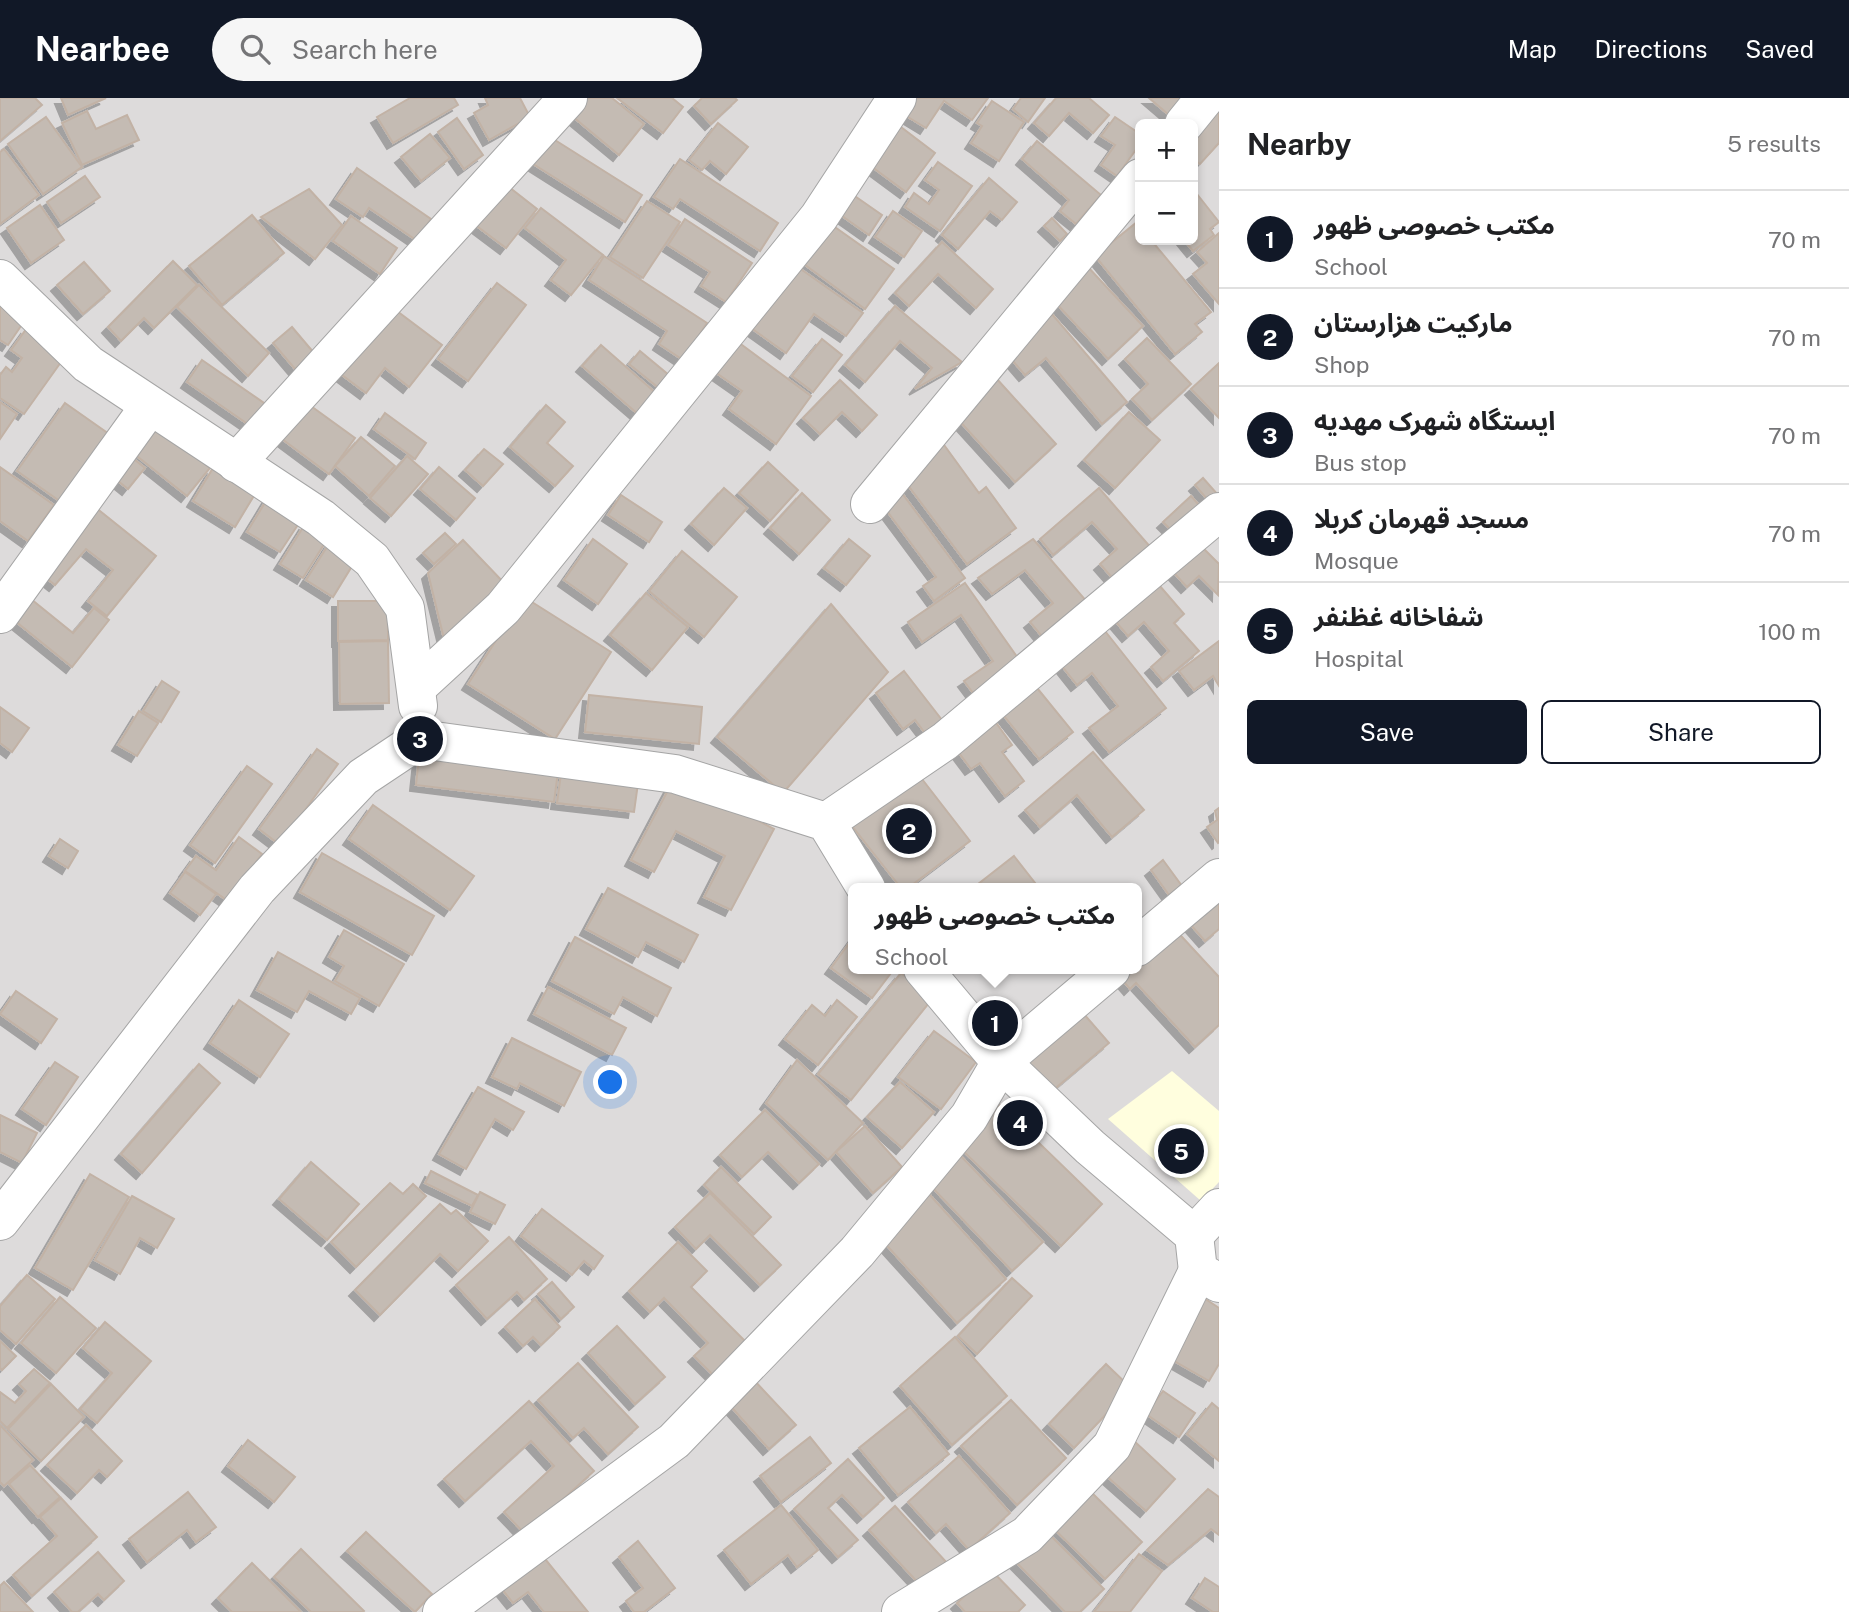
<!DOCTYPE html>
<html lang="en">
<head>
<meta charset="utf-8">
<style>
	:root { --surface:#fff; --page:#f6f6f6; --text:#202124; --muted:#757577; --line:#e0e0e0; --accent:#111827 }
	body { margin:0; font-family:"Public Sans","Noto Sans Arabic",sans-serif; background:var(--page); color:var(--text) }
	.controls { position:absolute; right:21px; top:21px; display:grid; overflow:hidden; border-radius:10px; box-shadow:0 4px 10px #0003 }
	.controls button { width:63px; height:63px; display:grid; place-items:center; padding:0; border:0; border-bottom:2px solid var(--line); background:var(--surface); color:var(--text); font:35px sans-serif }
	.you { position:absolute; left:611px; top:985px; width:24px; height:24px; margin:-18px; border:5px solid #fff; border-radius:50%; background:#1a73e8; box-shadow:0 0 0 10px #1a73e833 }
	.badge { display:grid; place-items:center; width:46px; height:46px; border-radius:50%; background:var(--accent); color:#fff; font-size:23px; font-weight:700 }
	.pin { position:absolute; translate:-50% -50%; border:4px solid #fff; box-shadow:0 2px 7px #0006 }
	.popup { position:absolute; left:848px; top:785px; width:294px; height:91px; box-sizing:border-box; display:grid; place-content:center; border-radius:10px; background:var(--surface); filter:drop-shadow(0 2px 5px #0005); font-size:23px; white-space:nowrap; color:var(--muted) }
	.popup b { font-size:26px; color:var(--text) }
	.popup::after { content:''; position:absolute; left:50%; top:100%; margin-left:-14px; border:14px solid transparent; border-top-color:var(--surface) }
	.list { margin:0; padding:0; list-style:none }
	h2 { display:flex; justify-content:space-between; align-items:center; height:91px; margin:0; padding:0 28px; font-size:30px }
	h2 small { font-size:23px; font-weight:400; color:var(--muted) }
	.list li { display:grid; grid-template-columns:46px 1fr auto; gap:21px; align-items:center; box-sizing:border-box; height:98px; padding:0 28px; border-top:2px solid var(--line) }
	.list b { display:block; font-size:26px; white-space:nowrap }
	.list p { margin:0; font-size:23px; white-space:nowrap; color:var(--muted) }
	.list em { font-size:23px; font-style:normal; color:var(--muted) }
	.actions { display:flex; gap:14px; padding:21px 28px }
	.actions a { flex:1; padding:16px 0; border:2px solid var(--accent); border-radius:10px; text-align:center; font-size:24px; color:var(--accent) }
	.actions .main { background:var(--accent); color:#fff }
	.icon { flex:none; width:38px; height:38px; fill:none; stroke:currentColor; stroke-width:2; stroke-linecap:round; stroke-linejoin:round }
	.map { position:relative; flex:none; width:1219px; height:1514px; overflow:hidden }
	header { display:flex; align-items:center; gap:42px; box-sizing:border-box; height:98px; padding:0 35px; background:var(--accent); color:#fff }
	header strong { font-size:33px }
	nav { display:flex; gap:38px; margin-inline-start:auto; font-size:24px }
	.search { width:490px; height:63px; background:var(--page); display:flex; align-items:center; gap:18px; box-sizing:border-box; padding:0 24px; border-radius:38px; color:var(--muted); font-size:26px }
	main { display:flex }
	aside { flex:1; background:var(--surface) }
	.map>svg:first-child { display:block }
	.residential { fill:#dddbdb; fill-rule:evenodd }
	.education { fill:#fffede }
	.building { fill:#c4bbb3; stroke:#c2b2a5; stroke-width:2; filter:url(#shadow) }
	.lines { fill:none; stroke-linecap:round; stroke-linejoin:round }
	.minor-casing { stroke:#a5a5a5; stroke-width:40 }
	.minor { stroke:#fff; stroke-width:38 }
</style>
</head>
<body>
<header>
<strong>Nearbee</strong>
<div class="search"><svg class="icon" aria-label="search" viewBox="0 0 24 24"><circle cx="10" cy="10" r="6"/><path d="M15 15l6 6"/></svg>Search here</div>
<nav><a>Map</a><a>Directions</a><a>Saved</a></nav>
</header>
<main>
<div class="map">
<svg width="1219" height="1514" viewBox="0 0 1219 1514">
	<defs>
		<filter id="shadow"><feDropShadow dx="-6" dy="6" stdDeviation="0" flood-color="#0004"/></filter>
	</defs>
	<rect width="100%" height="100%" fill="#f0ece4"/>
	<path class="residential" d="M0,0H1219V1514H0ZM1140,26H1193V142H1140ZM853,790H1137V871H853Z"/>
	<polygon class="education" points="1172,973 1219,1013 1219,1084 1201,1103 1108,1021"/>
	<g class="building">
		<polygon points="0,0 35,0 42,7 0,43"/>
		<polygon points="61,0 106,0 68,17"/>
		<polygon points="410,0 454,0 458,7 393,45 377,19"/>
		<polygon points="485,0 520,0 530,19 489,42 474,15 488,7"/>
		<polygon points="587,0 612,0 644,26 619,57 572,18"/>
		<polygon points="617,0 672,0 683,9 663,35"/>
		<polygon points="702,0 735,0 737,2 711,26 694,8"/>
		<polygon points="914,0 988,0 972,22 944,3 926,30 903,16"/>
		<polygon points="1021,0 1045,0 1028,24 1013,11"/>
		<polygon points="1056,0 1089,0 1109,17 1093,35 1069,15 1049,38 1034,25"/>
		<polygon points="1149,0 1184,0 1169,17"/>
		<polygon points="992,3 1024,24 999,63 971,45 982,28 977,25"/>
		<polygon points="1219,5 1219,45 1200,66 1193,61 1193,38"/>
		<polygon points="87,13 96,31 127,17 139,42 82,67 62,25"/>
		<polygon points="46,19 82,69 43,96 8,46"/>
		<polygon points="1115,19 1140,36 1140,46 1117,78 1101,67 1115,47 1101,38"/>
		<polygon points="457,20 483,57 464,71 438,34"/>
		<polygon points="718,25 748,49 726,76 710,63 702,72 689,62"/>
		<polygon points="897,26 935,55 906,94 868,66"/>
		<polygon points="430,36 450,60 421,83 401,59"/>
		<polygon points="547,37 642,97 625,124 530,64"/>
		<polygon points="1037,43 1101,97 1076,126 1060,113 1069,102 1022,61"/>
		<polygon points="4,51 39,97 0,126 0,54"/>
		<polygon points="680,61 778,125 760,153 680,101 673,111 654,99"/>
		<polygon points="938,64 972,88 940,133 905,109 914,95 929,106 939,92 925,82"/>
		<polygon points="357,70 431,121 416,142 369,110 363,119 336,101"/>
		<polygon points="85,78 100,99 61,125 47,104"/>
		<polygon points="989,80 1017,104 1002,122 990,113 958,151 942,137"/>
		<polygon points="505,86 537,111 506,150 474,126"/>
		<polygon points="309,91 342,127 315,161 261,119"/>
		<polygon points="1193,91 1219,124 1210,131 1214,137 1193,153 1184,142 1193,142"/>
		<polygon points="849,94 882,117 869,137 835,113"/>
		<polygon points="647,103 680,124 643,180 610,159"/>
		<polygon points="40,107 64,142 31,165 7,130"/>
		<polygon points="541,110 603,157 571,197 551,182 566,162 525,130"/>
		<polygon points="893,113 922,133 904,159 875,139"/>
		<polygon points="252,117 284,155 222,207 189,168"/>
		<polygon points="351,118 397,150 380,176 333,143"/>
		<polygon points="1052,120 1067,136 1060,143 1044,128"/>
		<polygon points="685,121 752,165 726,204 701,188 710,174 668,147"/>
		<polygon points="825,122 894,171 865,211 797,161"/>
		<polygon points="1137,124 1140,128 1140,142 1151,142 1211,214 1195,226 1202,234 1175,256 1095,158"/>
		<polygon points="1219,135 1219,206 1193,176 1207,165 1197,154"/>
		<polygon points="942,144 993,191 976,210 938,176 909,208 895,195"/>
		<polygon points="604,158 707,225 683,262 659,246 667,233 589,182"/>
		<polygon points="173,163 197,187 154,230 144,220 121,243 108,229"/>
		<polygon points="84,164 110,193 83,216 57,187"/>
		<polygon points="795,167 863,215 846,238 814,216 786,255 751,230"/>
		<polygon points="1087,168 1143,228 1108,261 1052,201"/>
		<polygon points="497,185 526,207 468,283 438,261"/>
		<polygon points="199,187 269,255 248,278 177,209"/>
		<polygon points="0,205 25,222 8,247 0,242"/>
		<polygon points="389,207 442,247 409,289 385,270 366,295 338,274"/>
		<polygon points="895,208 962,264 915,291 932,270 900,243 865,284 845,267"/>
		<polygon points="1046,209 1127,304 1102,326 1046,260 1025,277 1006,255"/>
		<polygon points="292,229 314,255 295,271 273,245"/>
		<polygon points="27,230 66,257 24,316 0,300 0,277 6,269 12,274 22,260 11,252"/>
		<polygon points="1147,240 1191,286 1152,322 1132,301 1148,286 1125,261"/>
		<polygon points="822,241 842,257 813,294 792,278"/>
		<polygon points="738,244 811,298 776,346 729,311 742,293 715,274"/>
		<polygon points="601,247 657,296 639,317 582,268"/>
		<polygon points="640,253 670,278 660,291 629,266"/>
		<polygon points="202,262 267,307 252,329 187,284"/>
		<polygon points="1219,265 1219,320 1191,291"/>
		<polygon points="996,280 1056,346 1015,384 955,318"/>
		<polygon points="840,282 877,317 862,333 842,314 820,336 803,320"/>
		<polygon points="304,303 355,340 329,376 278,338"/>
		<polygon points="0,304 17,316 0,341"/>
		<polygon points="65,305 109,336 61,404 17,373"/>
		<polygon points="546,307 565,324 547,345 573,368 555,388 510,349"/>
		<polygon points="1129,314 1160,342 1115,390 1084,362"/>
		<polygon points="385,315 426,345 415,361 374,331"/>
		<polygon points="146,318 210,370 187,398 123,347"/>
		<polygon points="361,339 395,368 369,398 335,368"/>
		<polygon points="939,340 979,395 986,389 1016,430 967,466 904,382"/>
		<polygon points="484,351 503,366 483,388 465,372"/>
		<polygon points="124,353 145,370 128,391 107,374"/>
		<polygon points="407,358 428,376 391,418 370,400"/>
		<polygon points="768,364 798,392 770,423 739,395"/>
		<polygon points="0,369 54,407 28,443 0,423"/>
		<polygon points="439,369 475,400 456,422 420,391"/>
		<polygon points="213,370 255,396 235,429 193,403"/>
		<polygon points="1203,380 1219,398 1212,407 1195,387"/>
		<polygon points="896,387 965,480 934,503 923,488 936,479 881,405"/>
		<polygon points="724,390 747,410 714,447 691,426"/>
		<polygon points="1099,390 1152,451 1115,483 1100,466 1117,451 1092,424 1053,457 1040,441"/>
		<polygon points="802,395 830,422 799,456 770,430"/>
		<polygon points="621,397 662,424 649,444 608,417"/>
		<polygon points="269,398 303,419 280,454 247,434"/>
		<polygon points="1191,398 1207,416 1180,441 1163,424"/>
		<polygon points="90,405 156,458 107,518 88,503 113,472 86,451 55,487 35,471"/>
		<polygon points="305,426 328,440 303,480 280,466"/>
		<polygon points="445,435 456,446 434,466 423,455"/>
		<polygon points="593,441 627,466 598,506 564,482"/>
		<polygon points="849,441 870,458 846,487 824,470"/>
		<polygon points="1033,441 1088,505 1044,541 1030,524 1053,505 1025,472 992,496 978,480"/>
		<polygon points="463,442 506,487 445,545 428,475"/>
		<polygon points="330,444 357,460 333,499 306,482"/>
		<polygon points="1202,449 1219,466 1218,497 1199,478 1187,489 1174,475"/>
		<polygon points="682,453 737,499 704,539 649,493"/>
		<polygon points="965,485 1020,563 973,595 964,583 993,563 961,517 922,544 908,524"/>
		<polygon points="1159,487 1184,516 1174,525 1199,553 1163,583 1151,569 1169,553 1144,524 1128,538 1116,524"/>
		<polygon points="646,495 688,529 652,572 610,537"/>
		<polygon points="26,497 73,535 94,510 109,522 72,569 9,518"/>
		<polygon points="524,499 611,554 555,641 468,586"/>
		<polygon points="338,503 388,503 388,542 338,543"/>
		<polygon points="831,506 888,574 783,695 717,639"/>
		<polygon points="1105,533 1166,610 1109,654 1089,630 1118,608 1092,575 1077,587 1061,567"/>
		<polygon points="388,543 389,605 340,606 339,544"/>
		<polygon points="1219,543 1219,588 1213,578 1194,592 1179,573"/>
		<polygon points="904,573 942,622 925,635 915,622 903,631 876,595"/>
		<polygon points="162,583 179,594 161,624 143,613"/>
		<polygon points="1033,585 1073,634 1039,661 999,612"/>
		<polygon points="589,597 702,609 699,646 585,634"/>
		<polygon points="0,609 29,630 12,654 0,645"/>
		<polygon points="139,613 158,625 137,658 118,647"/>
		<polygon points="992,619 1012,647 1002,654 1024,683 1005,698 980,665 971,671 953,647"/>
		<polygon points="420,649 559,666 554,704 416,687"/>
		<polygon points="317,651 338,666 280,747 259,731"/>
		<polygon points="1093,654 1144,712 1112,739 1077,697 1040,729 1025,712"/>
		<polygon points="247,668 272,686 215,765 190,747"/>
		<polygon points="562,668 639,678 634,714 557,705"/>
		<polygon points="915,672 970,743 908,790 901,790 848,723"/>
		<polygon points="675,679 774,731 731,812 704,799 725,758 676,733 654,774 631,762"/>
		<polygon points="373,707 474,778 450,812 349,741"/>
		<polygon points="1219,710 1219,744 1218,745 1207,729 1217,722 1215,713"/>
		<polygon points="239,739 262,756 228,803 185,773 196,758 216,772"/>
		<polygon points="60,741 78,753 68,770 49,758"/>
		<polygon points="322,755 434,818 412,857 300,794"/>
		<polygon points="1014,758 1039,790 973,790"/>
		<polygon points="1163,762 1182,788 1169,797 1151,772"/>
		<polygon points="185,774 216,796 200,817 170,795"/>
		<polygon points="1219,785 1219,831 1205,843 1182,817"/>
		<polygon points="608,790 698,837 684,864 646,844 638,859 586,831"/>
		<polygon points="1171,827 1219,879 1219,927 1195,949 1136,885 1130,891 1118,877 1124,871 1137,871 1137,859"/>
		<polygon points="344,832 404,866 379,908 335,883 344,868 329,859"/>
		<polygon points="575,839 671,890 657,918 623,899 614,916 552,883"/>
		<polygon points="853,840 853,871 894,871 872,900 831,870"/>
		<polygon points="278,854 360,900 351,916 309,893 297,914 257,892"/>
		<polygon points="901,875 933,900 851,1002 818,976"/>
		<polygon points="548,889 626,930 612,957 534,916"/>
		<polygon points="16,893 57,921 41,945 0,916"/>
		<polygon points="239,902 289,936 260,979 210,945"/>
		<polygon points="837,902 857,919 818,967 785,941 812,907 825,918"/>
		<polygon points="1077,908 1109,945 1051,994 1019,958"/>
		<polygon points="934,933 976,964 941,1011 898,979"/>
		<polygon points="512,940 581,974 564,1008 520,985 517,991 492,979"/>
		<polygon points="797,962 863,1025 828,1062 766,1005"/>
		<polygon points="55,964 78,979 46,1027 22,1011"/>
		<polygon points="199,966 220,985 142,1075 121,1056"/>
		<polygon points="900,984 934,1014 902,1050 867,1019"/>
		<polygon points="478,989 524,1014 513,1032 495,1021 466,1071 439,1056"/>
		<polygon points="1000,1007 1102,1106 1061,1148 959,1049"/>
		<polygon points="765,1012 819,1066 799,1085 768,1054 742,1079 720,1057"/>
		<polygon points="0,1017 37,1035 22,1065 0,1054"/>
		<polygon points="865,1028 902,1069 873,1095 836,1054"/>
		<polygon points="957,1054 1043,1144 1012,1173 926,1083"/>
		<polygon points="311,1064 359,1106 327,1142 279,1101"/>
		<polygon points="721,1069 771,1119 754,1136 704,1087"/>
		<polygon points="431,1073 478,1097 472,1108 425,1085"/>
		<polygon points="90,1076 129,1099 73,1192 35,1170"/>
		<polygon points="390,1085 403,1096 413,1086 426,1098 356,1169 331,1144"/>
		<polygon points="480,1094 505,1107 495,1126 470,1114"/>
		<polygon points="710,1095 781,1167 760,1187 710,1137 696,1151 675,1129"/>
		<polygon points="929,1096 1006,1181 957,1225 880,1140"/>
		<polygon points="132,1098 174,1121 157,1150 140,1140 120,1176 95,1162"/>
		<polygon points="440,1106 451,1116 456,1112 488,1143 458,1173 440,1156 380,1217 355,1192"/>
		<polygon points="542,1111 603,1158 594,1171 584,1163 572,1177 521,1138"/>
		<polygon points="509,1139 547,1181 524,1202 517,1194 487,1221 456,1187"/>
		<polygon points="678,1144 707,1173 691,1189 748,1246 715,1279 694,1258 708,1245 664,1200 650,1214 629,1193"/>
		<polygon points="27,1177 55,1201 16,1246 0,1232 0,1208"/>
		<polygon points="1012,1180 1032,1198 977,1256 958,1238"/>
		<polygon points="552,1184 574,1209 561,1221 538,1196"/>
		<polygon points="1198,1196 1219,1210 1219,1266 1209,1283 1169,1260"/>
		<polygon points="60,1199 96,1230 56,1275 21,1245"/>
		<polygon points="535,1201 560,1229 541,1247 533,1239 523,1248 505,1229"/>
		<polygon points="105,1224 151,1263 97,1325 80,1311 112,1275 83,1250"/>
		<polygon points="617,1228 665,1279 635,1306 588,1255"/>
		<polygon points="955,1239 1007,1298 952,1347 900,1288"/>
		<polygon points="0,1243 16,1258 2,1272 0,1270"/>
		<polygon points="578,1265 638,1329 608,1356 584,1330 573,1340 538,1302"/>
		<polygon points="1106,1266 1131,1290 1074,1350 1049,1326"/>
		<polygon points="34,1271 50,1285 7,1330 0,1323 0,1294 15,1305 26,1293 19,1286"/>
		<polygon points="751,1279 796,1327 769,1351 725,1302"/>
		<polygon points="51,1286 84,1319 41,1363 8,1331"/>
		<polygon points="1163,1293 1195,1315 1179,1339 1146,1316"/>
		<polygon points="1011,1302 1066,1360 1017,1407 961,1348"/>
		<polygon points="529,1303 594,1373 525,1436 504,1414 554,1368 531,1343 465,1403 444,1381"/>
		<polygon points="1212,1305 1219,1311 1219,1363 1187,1336"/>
		<polygon points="910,1309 949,1356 898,1397 859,1350"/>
		<polygon points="0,1327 33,1362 4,1388 0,1384"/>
		<polygon points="86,1327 122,1363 107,1379 99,1372 77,1395 47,1367"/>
		<polygon points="810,1339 831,1365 781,1404 760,1378"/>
		<polygon points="248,1342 295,1379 274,1404 228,1368"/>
		<polygon points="1133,1342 1175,1381 1146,1413 1103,1375"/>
		<polygon points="959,1358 1010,1415 969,1452 946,1426 936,1435 908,1404"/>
		<polygon points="848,1361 884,1400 863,1419 842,1397 828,1410 858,1442 838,1459 794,1411"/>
		<polygon points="30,1367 60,1399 38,1419 9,1386"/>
		<polygon points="1088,1391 1142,1444 1105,1481 1051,1428"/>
		<polygon points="1208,1391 1219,1399 1219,1437 1211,1431 1168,1467 1147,1452"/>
		<polygon points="188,1394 216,1429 196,1444 187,1432 147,1464 129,1441"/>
		<polygon points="61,1400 97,1439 32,1498 13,1477 57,1438 40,1419"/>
		<polygon points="781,1407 818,1452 797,1469 788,1457 751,1486 724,1452"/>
		<polygon points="895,1408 947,1465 921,1488 869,1432"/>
		<polygon points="1044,1431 1104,1491 1080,1514 1065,1514 1013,1461"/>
		<polygon points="366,1434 432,1496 415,1514 347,1453"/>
		<polygon points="638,1443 675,1490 644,1514 634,1514 626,1503 643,1490 619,1459"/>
		<polygon points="301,1451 364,1513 363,1514 311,1514 274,1479"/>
		<polygon points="537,1451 588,1514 544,1514 528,1494 513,1505 496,1484"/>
		<polygon points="98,1454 124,1483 104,1502 98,1496 78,1514 72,1514 54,1494"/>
		<polygon points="1139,1456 1162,1473 1130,1514 1094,1514"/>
		<polygon points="252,1465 301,1514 232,1514 218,1500"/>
		<polygon points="992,1473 1025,1507 1018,1514 965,1514 957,1505"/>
		<polygon points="1205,1480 1219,1489 1219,1514 1213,1514 1192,1500"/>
		<polygon points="4,1484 33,1514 0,1514 0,1488"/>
	</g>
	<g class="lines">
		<defs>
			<g id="minor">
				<polyline points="1184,26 1205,0"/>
				<polyline points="0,181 88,266 321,420 372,462 405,510 418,608"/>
				<polyline points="236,365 568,0"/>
				<polyline points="870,406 1140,80"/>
				<polyline points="0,516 149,309"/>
				<polyline points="417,589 503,510 819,119 897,0"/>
				<polyline points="826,724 945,643 1219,414"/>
				<polyline points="1137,849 1219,780"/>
				<polyline points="923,871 1001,964 1090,1049 1194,1137 1198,1173 1219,1185"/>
				<polyline points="0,1123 257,791 363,679 420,641 675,676 826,724 866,790"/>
				<polyline points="1194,1137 1219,1110"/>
				<polyline points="442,1514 674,1343 857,1154 969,1019 1001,964 1111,871"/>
				<polyline points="901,1514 1027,1437 1112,1348 1198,1173"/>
			</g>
		</defs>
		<use href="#minor" class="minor-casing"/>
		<use href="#minor" class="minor"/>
	</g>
</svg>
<div class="controls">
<button>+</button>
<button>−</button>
</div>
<div class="you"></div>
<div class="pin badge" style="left:995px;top:925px">1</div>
<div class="popup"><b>مکتب خصوصی ظهور</b>School</div>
<div class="pin badge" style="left:909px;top:733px">2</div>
<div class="pin badge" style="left:420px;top:641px">3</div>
<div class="pin badge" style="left:1020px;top:1025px">4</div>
<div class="pin badge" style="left:1181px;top:1053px">5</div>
</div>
<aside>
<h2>Nearby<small>5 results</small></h2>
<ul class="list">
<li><span class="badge">1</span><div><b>مکتب خصوصی ظهور</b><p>School</p></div><em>70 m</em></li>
<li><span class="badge">2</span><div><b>مارکیت هزارستان</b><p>Shop</p></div><em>70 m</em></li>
<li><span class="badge">3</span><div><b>ایستگاه شهرک مهدیه</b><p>Bus stop</p></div><em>70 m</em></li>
<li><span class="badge">4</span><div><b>مسجد قهرمان کربلا</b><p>Mosque</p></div><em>70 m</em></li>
<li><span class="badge">5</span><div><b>شفاخانه غظنفر</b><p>Hospital</p></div><em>100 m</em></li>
</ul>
<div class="actions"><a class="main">Save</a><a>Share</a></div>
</aside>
</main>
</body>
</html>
